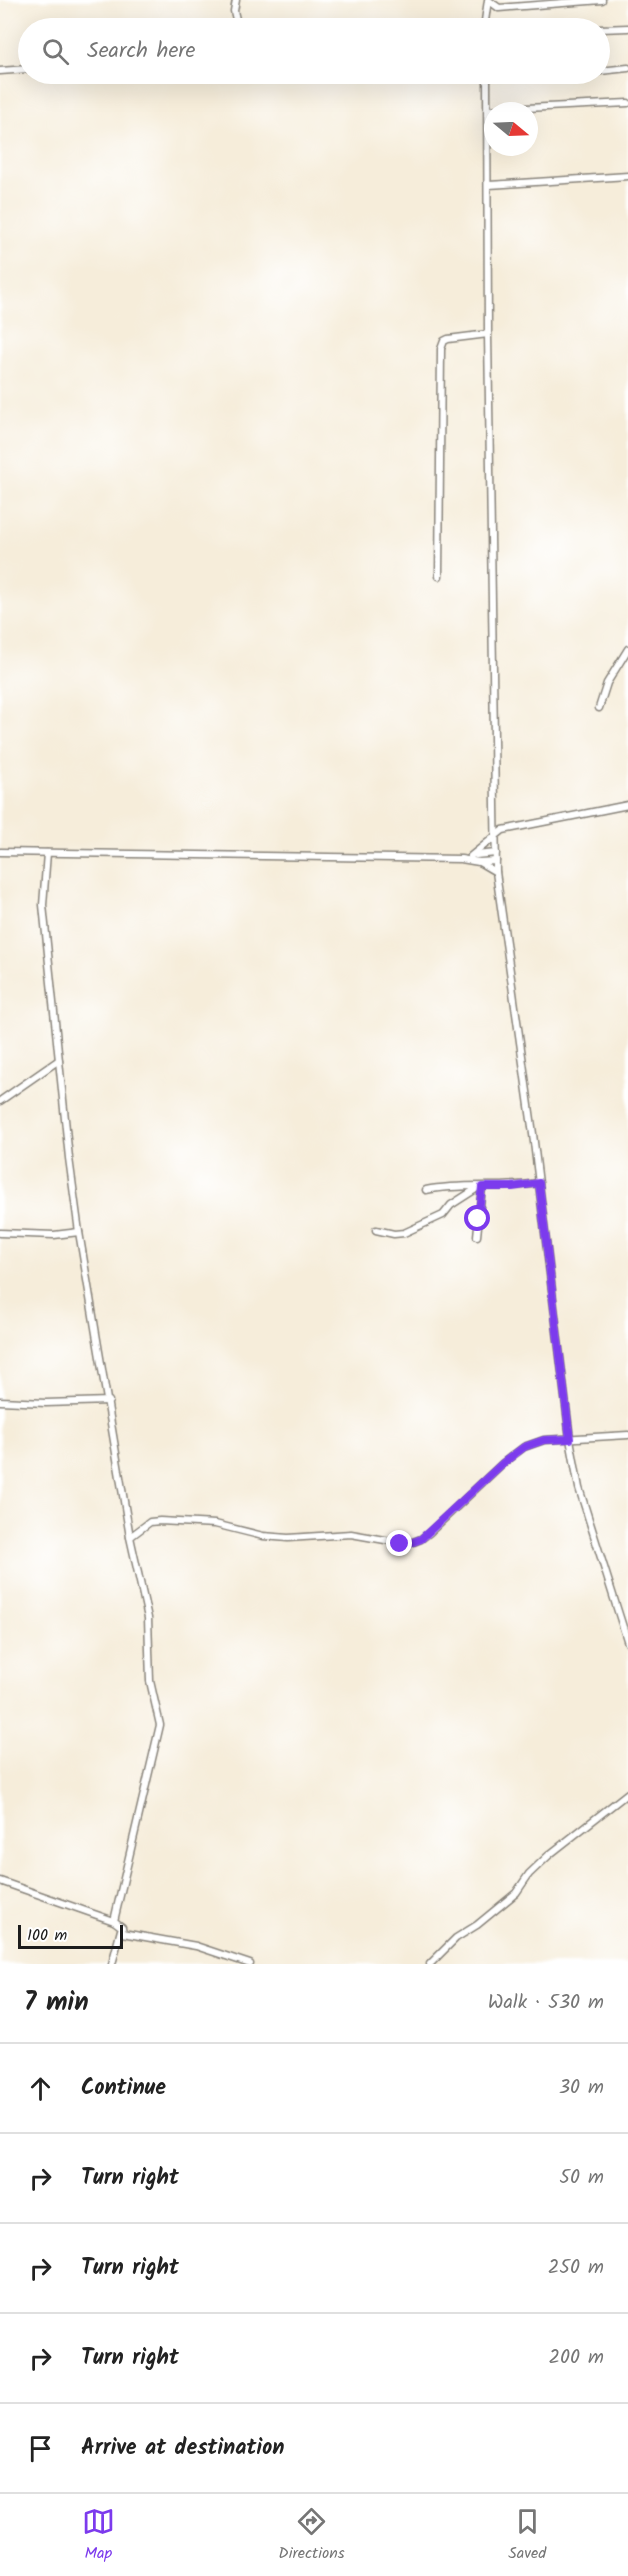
<!DOCTYPE html>
<html lang="en">
<head>
<meta charset="utf-8">
<style>
	:root { --surface:#fff; --page:#f6f6f6; --text:#222; --muted:#767676; --line:#e0e0e0; --accent:#7c3aed }
	body { margin:0; font-family:Kalam,sans-serif; background:var(--page); color:var(--text) }
	.compass { position:absolute; left:484px; top:102px; width:54px; height:54px; border-radius:50%; background:var(--surface); box-shadow:0 6px 24px #0002; rotate:109deg }
	.scale { position:absolute; left:18px; bottom:15px; width:105px; box-sizing:border-box; padding-left:6px; border:3px solid #1c1c1c; border-top:0; font-size:16px; line-height:21px; white-space:nowrap; color:#1c1c1c; -webkit-text-stroke:4px #fff; paint-order:stroke }
	.stop { position:absolute; width:18px; height:18px; margin:-14px; border:4px solid #7c3aed; border-radius:50%; background:#fff }
	.stop.end { background:#7c3aed; border-color:#fff; box-shadow:0 2px 6px #0008 }
	.list { margin:0; padding:0; list-style:none }
	h2 { display:flex; justify-content:space-between; align-items:center; height:78px; margin:0; padding:0 24px; font-size:26px }
	h2 small { font-size:20px; font-weight:400; color:var(--muted) }
	.list li { display:grid; grid-template-columns:39px 1fr auto; gap:18px; align-items:center; box-sizing:border-box; height:90px; padding:0 24px; border-top:2px solid var(--line) }
	.list b { display:block; font-size:22px; white-space:nowrap }
	.list em { font-size:20px; font-style:normal; color:var(--muted) }
	.icon { flex:none; width:33px; height:33px; fill:none; stroke:currentColor; stroke-width:2; stroke-linecap:round; stroke-linejoin:round }
	.map { position:relative; flex:none; width:628px; height:1964px; overflow:hidden }
	.search { position:absolute; background:var(--surface); box-shadow:0 6px 24px #0002; left:18px; right:18px; top:18px; height:66px; display:flex; align-items:center; gap:15px; box-sizing:border-box; padding:0 21px; border-radius:33px; color:var(--muted); font-size:22px }
	.sheet { height:528px; background:var(--surface) }
	nav { display:flex; justify-content:space-around; align-items:center; box-sizing:border-box; height:84px; border-top:2px solid var(--line); background:var(--surface); font-size:16px; color:var(--muted) }
	nav a { display:grid; justify-items:center; gap:3px }
	nav .on { color:var(--accent) }
	.map>svg:first-child { display:block }
	.lines { fill:none; stroke-linecap:round; stroke-linejoin:round }
	.minor-casing { stroke:#89847b; stroke-width:9 }
	.minor { stroke:#fff; stroke-width:6 }
	.route { stroke:#7c3aed; stroke-width:8 }
</style>
</head>
<body>
<div class="map">
<svg width="628" height="1964" viewBox="0 0 628 1964">
	<rect width="100%" height="100%" fill="#fff"/>
	<filter id="ink" filterUnits="userSpaceOnUse"><feTurbulence type="fractalNoise" baseFrequency=".0167" numOctaves="2"/><feDisplacementMap in="SourceGraphic" scale="12" xChannelSelector="R" yChannelSelector="G"/><feConvolveMatrix kernelMatrix="1 2 1 2 8 2 1 2 1" color-interpolation-filters="sRGB"/></filter>
	<filter id="wash" filterUnits="userSpaceOnUse"><feTurbulence type="fractalNoise" baseFrequency=".008" numOctaves="4" result="noise"/><feDisplacementMap in="SourceGraphic" scale="24" xChannelSelector="R" yChannelSelector="G"/><feGaussianBlur stdDeviation="1.35" result="paint"/><feColorMatrix in="noise" values="0 0 0 0 0 0 0 0 0 0 0 0 0 0 0 0 0 1.4 0 .05"/><feComposite in="paint" operator="in"/></filter>
	<g filter="url(#wash)">
		<rect width="100%" height="100%" fill="#f6edda"/>
	</g>
	<g filter="url(#ink)">
		<g class="lines">
			<defs>
				<g id="minor">
					<polyline points="236,0 234,11 238,28"/>
					<polyline points="484,28 488,0 499,8 602,0"/>
					<polyline points="600,29 628,28"/>
					<polyline points="0,71 28,69"/>
					<polyline points="600,71 628,68"/>
					<polyline points="487,74 488,334 496,872 533,1134 570,1439 579,1488 628,1643"/>
					<polyline points="488,110 628,103"/>
					<polyline points="489,185 628,176"/>
					<polyline points="439,576 441,349 444,341 448,339 488,334"/>
					<polyline points="599,708 607,683 628,649"/>
					<polyline points="0,852 461,859 479,862 496,861"/>
					<polyline points="47,853 43,905 69,1158 79,1232 130,1537 148,1618 150,1681 160,1725 114,1921 122,1927 123,1933 196,1946 250,1964"/>
					<polyline points="476,855 496,853"/>
					<polyline points="471,856 503,830 628,805"/>
					<polyline points="479,862 496,872"/>
					<polyline points="0,1101 59,1060"/>
					<path d="M426,1190C463,1183 501,1189 539,1183"/>
					<polyline points="376,1230 394,1234 404,1233 443,1215 451,1205 479,1187"/>
					<polyline points="0,1233 54,1235 79,1232"/>
					<polyline points="477,1236 482,1187"/>
					<polyline points="0,1401 46,1403 109,1401"/>
					<polyline points="130,1537 150,1522 160,1521 215,1524 263,1536 288,1538 351,1534 408,1544 421,1539 429,1533 503,1463 524,1447 544,1440 628,1435"/>
					<polyline points="0,1881 114,1921"/>
					<polyline points="112,1964 121,1930"/>
					<polyline points="430,1964 456,1938 477,1925 516,1893 529,1874 549,1855 628,1793"/>
				</g>
			</defs>
			<use href="#minor" class="minor-casing"/>
			<use href="#minor" class="minor"/>
		</g>
	</g>
	<g class="lines" filter="url(#ink)">
		<polyline class="route" points="400,1544 408,1544 421,1539 503,1463 524,1447 544,1440 570,1439 539,1183 512,1187 482,1187 478,1219"/>
	</g>
</svg>
<svg class="compass" viewBox="-18 -18 36 36"><path d="M0-13l5 13h-10z" fill="#e53935"/><path d="M0 13l5-13h-10z" fill="#767676"/></svg>
<div class="scale">100 m</div>
<div class="stop" style="left:478px;top:1219px"></div>
<div class="stop end" style="left:400px;top:1544px"></div>
<div class="search"><svg class="icon" aria-label="search" viewBox="0 0 24 24"><circle cx="10" cy="10" r="6"/><path d="M15 15l6 6"/></svg>Search here</div>
</div>
<section class="sheet">
<h2>7 min<small>Walk · 530 m</small></h2>
<ul class="list">
<li><svg class="icon" aria-label="ahead" viewBox="0 0 24 24"><path d="M12 20V5M6 11l6-6 6 6"/></svg><div><b>Continue</b></div><em>30 m</em></li>
<li><svg class="icon" aria-label="right" viewBox="0 0 24 24"><path d="M7 20v-9h11M14 6l5 5-5 5"/></svg><div><b>Turn right</b></div><em>50 m</em></li>
<li><svg class="icon" aria-label="right" viewBox="0 0 24 24"><path d="M7 20v-9h11M14 6l5 5-5 5"/></svg><div><b>Turn right</b></div><em>250 m</em></li>
<li><svg class="icon" aria-label="right" viewBox="0 0 24 24"><path d="M7 20v-9h11M14 6l5 5-5 5"/></svg><div><b>Turn right</b></div><em>200 m</em></li>
<li><svg class="icon" aria-label="arrive" viewBox="0 0 24 24"><path d="M6 21V4h12l-3 4 3 4H6"/></svg><div><b>Arrive at destination</b></div></li>
</ul>
</section>
<nav>
<a class="on"><svg class="icon" aria-label="map" viewBox="0 0 24 24"><path d="M3 6l6-2 6 2 6-2v14l-6 2-6-2-6 2zM9 4v14M15 6v14"/></svg>Map</a>
<a><svg class="icon" aria-label="directions" viewBox="0 0 24 24"><path d="M12 3l9 9-9 9-9-9zM9 14v-3h6M13 9l2 2-2 2"/></svg>Directions</a>
<a><svg class="icon" aria-label="saved" viewBox="0 0 24 24"><path d="M7 4h10v16l-5-4-5 4z"/></svg>Saved</a>
</nav>
</body>
</html>
